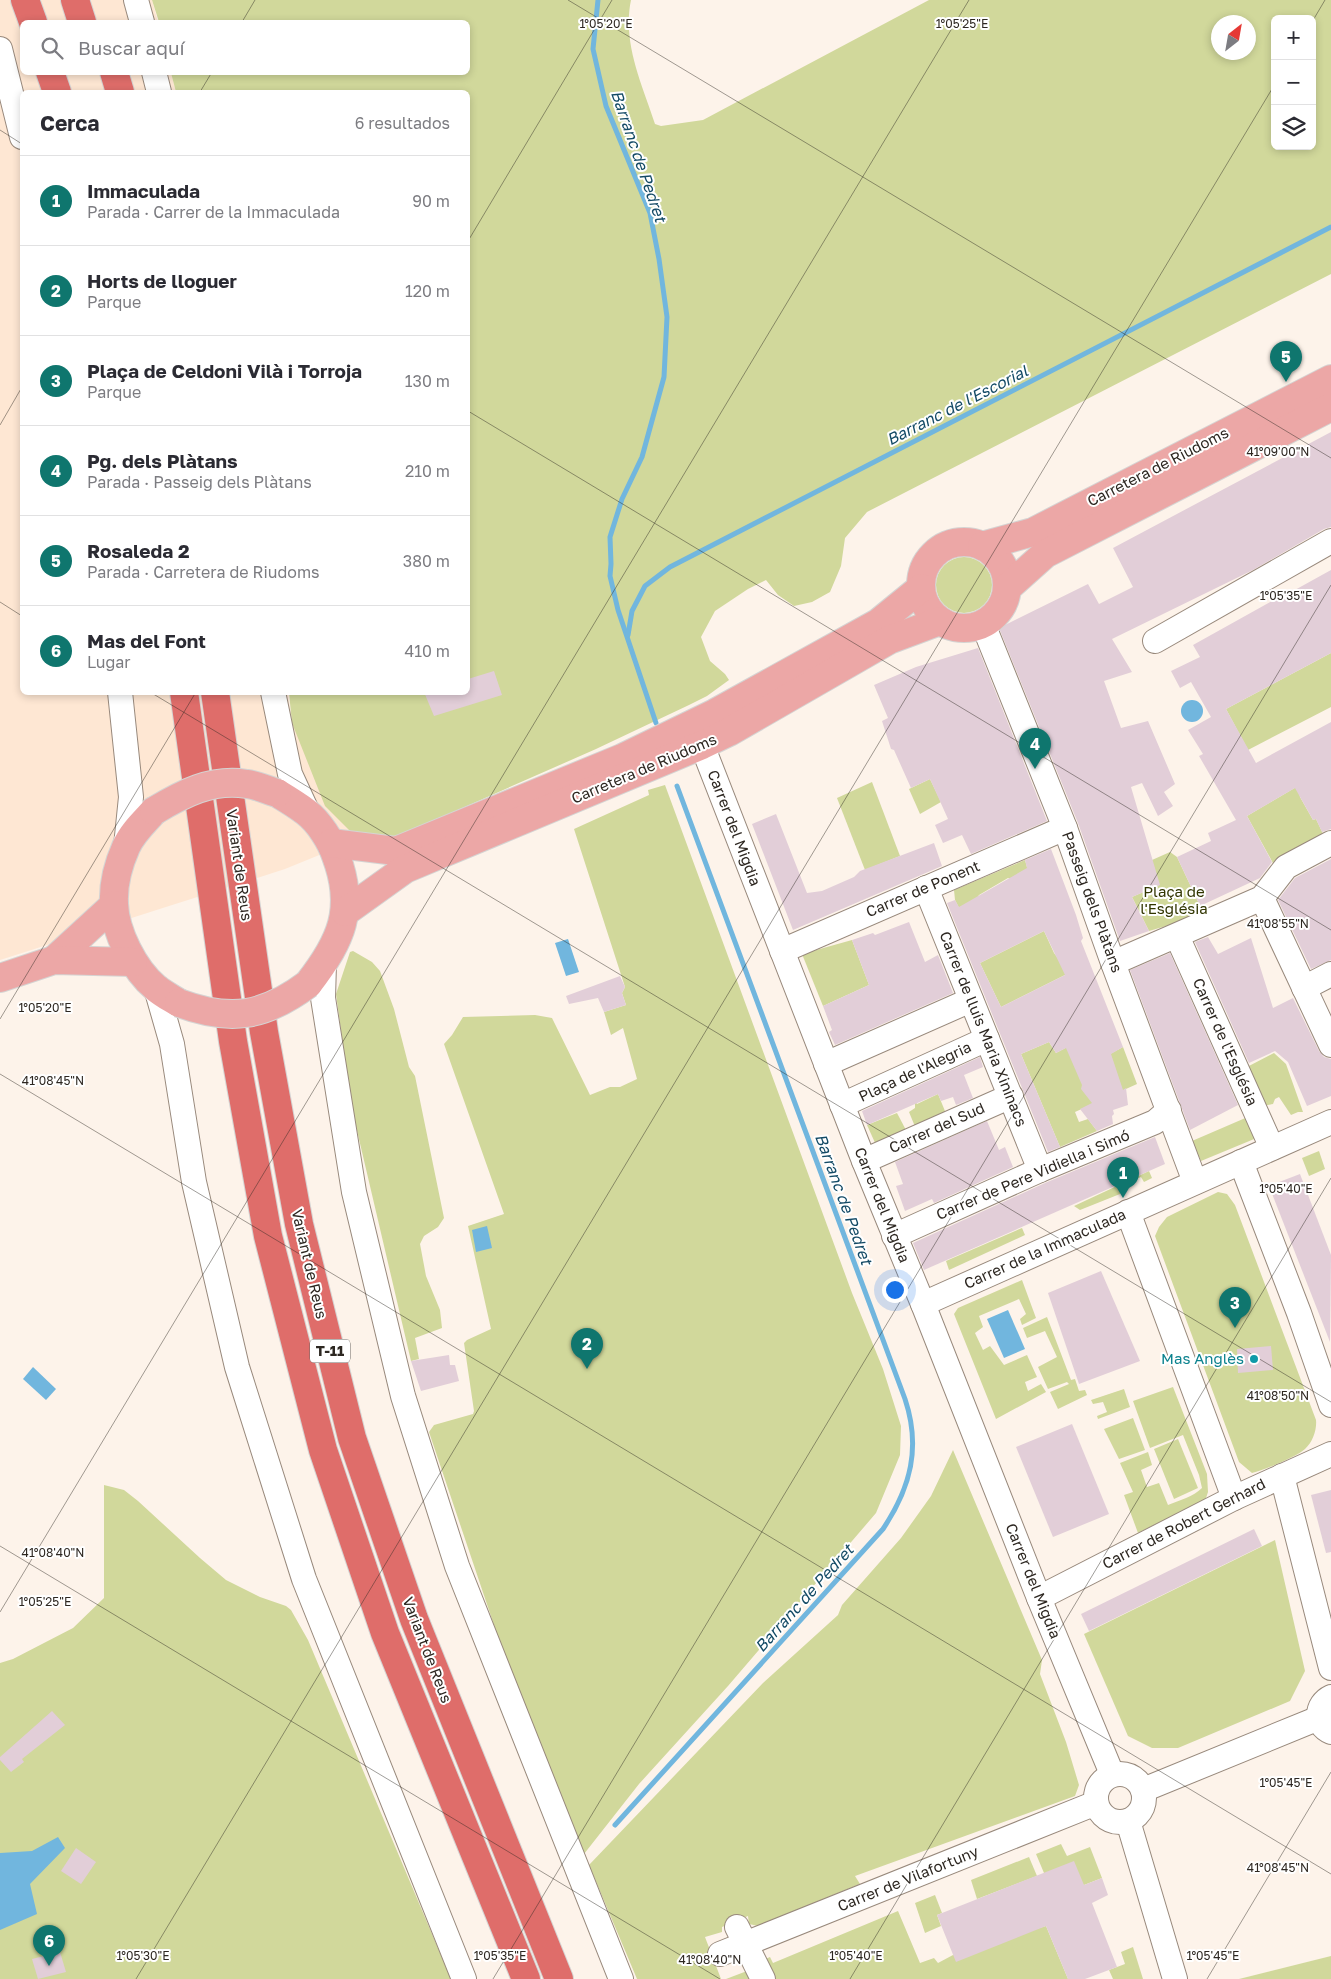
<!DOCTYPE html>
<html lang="es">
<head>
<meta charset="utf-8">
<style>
	:root { --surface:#fff; --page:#f2f2f3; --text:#2b2b33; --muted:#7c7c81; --line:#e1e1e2; --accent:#0f766e }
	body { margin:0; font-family:"Golos Text",sans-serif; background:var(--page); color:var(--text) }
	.controls { position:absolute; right:15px; top:15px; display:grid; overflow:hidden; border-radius:8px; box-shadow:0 2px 8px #0003 }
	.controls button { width:45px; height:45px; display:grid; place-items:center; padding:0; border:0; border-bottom:1px solid var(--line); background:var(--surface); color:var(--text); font:25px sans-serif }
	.compass { position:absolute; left:1211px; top:15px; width:45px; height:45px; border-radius:50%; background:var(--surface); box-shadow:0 2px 8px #0003; rotate:31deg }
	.you { position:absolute; left:894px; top:1289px; width:18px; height:18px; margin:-12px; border:4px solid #fff; border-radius:50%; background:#1a73e8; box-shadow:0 0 0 8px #1a73e833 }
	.badge { display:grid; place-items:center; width:32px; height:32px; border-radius:50%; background:var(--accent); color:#fff; font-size:16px; font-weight:700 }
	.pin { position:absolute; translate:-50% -41px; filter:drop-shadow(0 1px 2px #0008) }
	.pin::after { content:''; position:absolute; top:26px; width:18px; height:15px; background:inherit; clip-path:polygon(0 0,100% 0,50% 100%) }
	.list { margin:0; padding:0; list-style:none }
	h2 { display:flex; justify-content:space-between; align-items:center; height:65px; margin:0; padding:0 20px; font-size:21px }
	h2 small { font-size:16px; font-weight:400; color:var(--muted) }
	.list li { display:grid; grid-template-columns:32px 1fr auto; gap:15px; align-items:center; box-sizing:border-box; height:90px; padding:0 20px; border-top:1px solid var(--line) }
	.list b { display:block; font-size:19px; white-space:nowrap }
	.list p { margin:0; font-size:16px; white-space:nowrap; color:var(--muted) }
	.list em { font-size:16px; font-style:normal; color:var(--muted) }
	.icon { flex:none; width:28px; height:28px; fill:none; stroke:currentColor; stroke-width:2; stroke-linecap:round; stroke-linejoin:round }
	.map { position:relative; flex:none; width:1331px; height:1979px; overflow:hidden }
	.search { position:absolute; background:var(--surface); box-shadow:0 2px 8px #0003; left:20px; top:20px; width:450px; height:55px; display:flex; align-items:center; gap:12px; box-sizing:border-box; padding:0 18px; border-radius:8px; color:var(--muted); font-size:19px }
	.panel { position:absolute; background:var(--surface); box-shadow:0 2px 8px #0003; left:20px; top:90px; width:450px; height:605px; border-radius:8px }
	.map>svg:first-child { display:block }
	.built { fill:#fee7d3 }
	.green { fill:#d1d89b; fill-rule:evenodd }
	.water { fill:#71b6de }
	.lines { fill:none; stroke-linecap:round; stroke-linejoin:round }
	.stream { stroke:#71b6de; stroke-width:5 }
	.building { fill:#e2ced8; fill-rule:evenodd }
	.minor-casing { stroke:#98897c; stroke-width:26 }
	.major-casing { stroke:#d5d4d3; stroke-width:30 }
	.highway-casing { stroke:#d5d4d3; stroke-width:30 }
	.minor { stroke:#fff; stroke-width:24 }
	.major { stroke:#eca7a6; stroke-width:28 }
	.highway { stroke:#df6d6a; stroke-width:28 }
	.major-bridge-casing { stroke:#d5d4d3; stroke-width:30; stroke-linecap:butt }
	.major-bridge { stroke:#eca7a6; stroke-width:28 }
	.ticks { fill:none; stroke:#2d2721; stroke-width:1; stroke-opacity:0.45 }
	.culture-dot { fill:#0f9aa8; stroke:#fff; stroke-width:2 }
	.labels { text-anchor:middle; stroke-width:4; stroke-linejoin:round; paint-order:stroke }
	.shield { fill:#fff; stroke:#6c6864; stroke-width:1 }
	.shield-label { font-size:14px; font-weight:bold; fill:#2d2721 }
	.street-label { font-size:15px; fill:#2d2721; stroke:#fff }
	.park-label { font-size:15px; fill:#313500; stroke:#fff }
	.culture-label { font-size:15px; fill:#0d838f; stroke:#fff; text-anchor:end }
	.water-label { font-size:16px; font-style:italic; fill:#134a65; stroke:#fff }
	.ticks-label { font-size:12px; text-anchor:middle; fill:#2d2721; stroke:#fff; stroke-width:4; stroke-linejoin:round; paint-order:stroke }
</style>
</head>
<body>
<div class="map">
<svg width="1331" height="1979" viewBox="0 0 1331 1979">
	<rect width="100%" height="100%" fill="#fdf3ea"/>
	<polygon class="built" points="0,0 152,0 158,22 22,22 22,72 171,73 176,92 22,92 22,692 288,693 292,723 359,834 356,840 285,869 0,960"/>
	<g class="green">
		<path d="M152,0H631C622,43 642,84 655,124L661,126L703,120L929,0H1331V274L867,512L845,538L841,566L830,592L812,602L794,606L778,595L766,580L748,589L715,611L701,637L710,661L725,674L729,680L707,696L689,705L596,749L399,836L374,840L350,831L325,806L292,723L289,693L468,692V92H176L171,73L468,72V22H159ZM1275,19H1312V146H1275ZM1218,22H1248V52H1218Z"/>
		<circle cx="964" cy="585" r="28"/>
		<polygon points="1331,653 1331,707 1248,750 1226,709"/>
		<polygon points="930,779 941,802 920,814 909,789"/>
		<polygon points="872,782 900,856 865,870 837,798"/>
		<polygon points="665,785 852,1293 883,1369 901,1426 900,1455 876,1513 728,1686 639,1784 584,1854 496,1631 429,1432 434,1425 473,1414 474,1411 464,1343 467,1340 491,1329 468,1226 504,1214 444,1044 452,1035 463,1017 535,1015 552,1018 590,1095 610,1087 620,1087 637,1079 623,1028 611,1035 604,1012 626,1005 622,993 625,987 574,829 649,795 648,790"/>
		<polygon points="1298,786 1300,797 1313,820 1316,819 1325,838 1274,865 1247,816"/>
		<polygon points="1170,852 1177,857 1200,906 1200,916 1149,931 1132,897 1159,885 1152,860"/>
		<polygon points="1025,860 1032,885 1008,878 979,895 964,918 955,900 954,890"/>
		<polygon points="1044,931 1054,953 1069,973 1001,1007 980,963"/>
		<polygon points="852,940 869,985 823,1006 802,954"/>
		<polygon points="353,951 372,962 380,971 394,1009 409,1067 415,1076 444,1218 438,1227 424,1236 420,1244 426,1276 440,1310 442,1328 415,1338 419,1359 411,1361 351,1105 336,994 350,952"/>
		<polygon points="1084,1038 1097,1061 1123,1047 1137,1084 1075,1112 1079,1122 1088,1119 1097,1131 1060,1147 1021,1054 1049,1042 1056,1053"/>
		<polygon points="1274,1053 1286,1064 1303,1112 1298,1112 1291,1115 1279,1097 1275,1099 1273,1104 1262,1106 1247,1067"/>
		<polygon points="938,1094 947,1116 916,1129 909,1112 915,1108 915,1101 917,1104"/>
		<polygon points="897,1113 907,1132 876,1145 867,1125"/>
		<polygon points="1250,1116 1259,1137 1201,1161 1192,1141"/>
		<polygon points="1319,1151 1325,1169 1309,1176 1302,1158"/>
		<polygon points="1149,1171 1152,1178 1144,1182 1141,1177 1121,1186 1120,1194 1080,1210 1074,1206"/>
		<path d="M1218,1192L1227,1194L1235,1205L1316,1420C1317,1429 1313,1442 1305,1449C1298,1456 1262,1471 1252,1473L1239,1462L1155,1236L1159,1227L1167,1217Z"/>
		<polygon points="1022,1228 1025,1235 949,1270 946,1261"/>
		<polygon points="1022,1280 1036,1318 1022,1325 1020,1319 1026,1314 1019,1299 979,1316 983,1327 975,1333 983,1350 990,1346 1004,1365 1027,1355 1037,1377 1025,1382 1028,1391 1041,1384 1046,1392 996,1419 954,1314 958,1308"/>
		<polygon points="1047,1317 1071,1380 1075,1379 1079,1391 1085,1390 1087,1395 1058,1409 1050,1392 1069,1384 1067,1382 1048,1389 1038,1367 1057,1357 1045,1331 1027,1338 1023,1328"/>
		<path d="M1173,1387L1207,1474L1208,1492L1206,1498L1202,1501L1138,1533L1124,1495L1133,1492L1120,1463L1148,1452L1152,1465L1141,1470L1147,1487L1159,1483L1168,1505C1180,1500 1193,1497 1202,1488L1199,1475L1183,1435L1150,1448L1133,1401Z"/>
		<polygon points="1124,1389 1130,1407 1098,1419 1097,1416 1107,1412 1103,1402 1093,1404 1091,1400"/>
		<polygon points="1133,1418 1145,1450 1119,1459 1104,1429"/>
		<polygon points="1178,1439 1198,1488 1174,1499 1154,1449"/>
		<polygon points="953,1450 1042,1660 1040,1674 1066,1742 1079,1785 1075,1796 855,1876 860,1884 758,1926 749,1924 748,1916 722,1927 722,1932 705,1937 721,1979 637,1979 589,1865 763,1683 838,1615 842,1605 901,1538 931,1496"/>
		<polygon points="104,1485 124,1490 138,1501 200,1558 226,1580 260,1597 286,1606 291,1610 308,1640 451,1979 0,1979 0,1663 13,1659 73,1628 104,1598"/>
		<polygon points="1275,1540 1305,1671 1290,1701 1178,1748 1152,1748 1128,1736 1084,1634"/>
		<polygon points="1061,1844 1067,1856 1090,1847 1102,1878 1084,1885 1044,1873 1036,1854"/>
		<polygon points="1029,1857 1037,1876 977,1899 971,1880"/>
		<polygon points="935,1895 942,1913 937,1915 941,1926 925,1933 915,1903"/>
		<polygon points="898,1911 920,1963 934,1958 938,1963 953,1955 1046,1926 1068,1979 726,1979 747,1971 763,1960 770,1957 773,1963"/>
		<polygon points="1133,1947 1143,1979 1113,1979 1109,1970 1125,1964 1121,1952"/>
		<polygon points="1331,1956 1331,1979 1239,1979"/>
	</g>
	<g class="water">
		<circle cx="1192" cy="711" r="11"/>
		<polygon points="568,939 579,972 566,976 555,943"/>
		<polygon points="487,1226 492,1248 476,1252 472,1230"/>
		<polygon points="1008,1310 1025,1349 1004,1358 987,1319"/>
		<polygon points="33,1367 56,1389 46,1400 23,1379"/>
		<polygon points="58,1837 65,1848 30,1884 37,1914 0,1930 0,1853 32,1851"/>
	</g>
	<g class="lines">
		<g class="stream">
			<polyline points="598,0 593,49 606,106 650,213 659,259 667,317 664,377 642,457 622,499 610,537 611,564 610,576 618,610 656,723"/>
			<polyline points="628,635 632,611 645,586 670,567 1331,227"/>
			<path d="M615,1825L883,1529C911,1487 921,1447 905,1399L677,786"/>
		</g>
	</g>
	<g class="building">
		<polygon points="1331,432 1331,527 1324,529 1253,570 1112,639 1132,672 1104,681 1121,728 1148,721 1175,784 1164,792 1173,806 1158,816 1142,783 1131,787 1160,885 1132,897 1149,931 1120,941 1078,823 999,628 1088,584 1099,604 1133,587 1113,548"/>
		<polygon points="1331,570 1331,653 1226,709 1256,763 1331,722 1331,829 1322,832 1316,819 1313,820 1295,788 1247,816 1272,862 1260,878 1200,906 1177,857 1211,841 1208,833 1236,820 1199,756 1203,754 1188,730 1211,717 1191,682 1180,688 1171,671 1200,657 1193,645 1283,595 1284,596"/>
		<polygon points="978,648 1047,821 971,854 962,835 943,843 935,825 948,819 930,779 911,788 894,750 891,749 882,721 888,718 874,685 916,667"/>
		<polygon points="494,671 502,695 434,716 424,692 468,692 468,679"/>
		<polygon points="776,814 807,893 822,891 854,877 860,871 934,843 942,866 793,930 752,824"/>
		<path d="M1051,849L1076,915L1083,938L1081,941L1123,1047L1111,1054L1123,1090L1126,1088L1128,1105L1113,1110L1114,1114L1112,1116L1113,1124L1097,1131L1080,1109L1092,1103L1081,1089L1082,1085L1066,1048L1056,1053L1049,1042L1021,1054L1060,1147L1048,1152L947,903L955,900L959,907L1027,868L1025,860ZM1044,931L1065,975L1001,1007L980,963Z"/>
		<polygon points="1331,859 1331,960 1311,969 1278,900 1295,878"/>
		<polygon points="909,922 925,962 938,955 953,993 835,1045 829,1032 832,1030 823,1006 869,985 852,940 873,933 875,935"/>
		<polygon points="1208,937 1218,954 1251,938 1273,1008 1293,998 1319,1051 1324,1057 1331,1059 1331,1096 1307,1106 1288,1062 1275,1051 1249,1063 1195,942"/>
		<polygon points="1170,953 1238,1105 1190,1130 1130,970"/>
		<polygon points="620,976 625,987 622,993 626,1005 604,1012 598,998 569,1004 566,996"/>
		<polygon points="980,1057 983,1067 964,1075 973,1098 956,1105 953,1097 941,1101 938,1094 867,1125 862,1111"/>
		<polygon points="987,1121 999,1150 1005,1147 1013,1167 934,1203 932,1199 905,1211 896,1186 903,1184 895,1162"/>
		<polygon points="1155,1137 1165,1164 924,1270 913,1243 1045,1183"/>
		<polygon points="1300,1174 1331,1255 1330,1342 1269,1186"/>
		<polygon points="1101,1271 1140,1361 1079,1384 1048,1293"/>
		<polygon points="1271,1346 1273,1370 1238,1373 1237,1349"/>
		<polygon points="449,1355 450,1365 455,1365 459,1381 421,1391 411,1361"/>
		<polygon points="1072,1424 1109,1514 1053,1537 1016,1447"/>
		<polygon points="1331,1490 1331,1552 1326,1553 1311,1495"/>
		<polygon points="1254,1529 1262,1546 1089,1631 1081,1614"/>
		<polygon points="52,1711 65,1725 22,1759 24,1762 11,1772 0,1760 0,1757"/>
		<polygon points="76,1848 96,1862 81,1884 61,1871"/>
		<polygon points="1074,1861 1084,1885 1102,1878 1108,1895 1092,1903 1117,1967 1085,1979 1068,1979 1046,1926 956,1962 937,1915"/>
		<polygon points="60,1952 66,1972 38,1979 32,1959"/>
	</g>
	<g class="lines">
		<defs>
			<g id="minor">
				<polyline points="136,0 142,22"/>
				<polyline points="0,49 22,137"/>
				<polyline points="154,72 159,92"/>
				<polyline points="983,624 1065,828 1113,963 1195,1182"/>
				<polyline points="1155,641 1331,541"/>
				<polyline points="120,692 131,797 126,846"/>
				<polyline points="273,692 290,774 308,813"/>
				<polyline points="702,745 864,1161 923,1304 1039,1598 1112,1774"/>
				<polyline points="926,888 1040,1170"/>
				<polyline points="1262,898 1331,1045"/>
				<polyline points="1177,936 1272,1148"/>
				<polyline points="782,951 1065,828"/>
				<polyline points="1113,963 1262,898 1286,867 1331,843"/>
				<polyline points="324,964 323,998 354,1192 403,1396 457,1566 621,1979"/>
				<polyline points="156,988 172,1044 194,1182 237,1367 304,1579 464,1979"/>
				<polyline points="1304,988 1331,974"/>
				<polyline points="826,1064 971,1000"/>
				<polyline points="842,1105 987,1039"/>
				<polyline points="864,1161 1011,1096"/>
				<polyline points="1241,1162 1299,1313 1331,1405"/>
				<polyline points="1128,1212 1234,1498"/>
				<polyline points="894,1236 1040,1170 1155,1122 1169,1110"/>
				<polyline points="923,1304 1331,1122"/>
				<polyline points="1282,1476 1331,1668"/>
				<polyline points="1039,1598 1234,1498 1331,1454"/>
				<path d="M1331,1697C1316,1704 1314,1725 1331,1732"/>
				<circle cx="1120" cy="1798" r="24"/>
				<polyline points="1143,1790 1319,1718"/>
				<polyline points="1128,1821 1175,1979"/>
				<polyline points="737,1927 763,1979"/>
				<polyline points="720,1954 1096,1803"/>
			</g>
			<g id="major">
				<circle cx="964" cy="585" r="43"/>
				<polyline points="982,546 1033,532 1331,379"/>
				<polyline points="1007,588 1045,554 1331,407"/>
				<path d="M277,793C287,799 297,805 306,812C319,822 331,841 336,856C356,909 341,942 308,984"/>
				<path d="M154,811C144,822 132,833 126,847C118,865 113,885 114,904C115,932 134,970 156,988C163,994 171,998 179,1003"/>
				<polyline points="331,843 396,851 622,758 715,713 878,623 921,588"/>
				<polyline points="345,912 405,869 702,745 729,732 889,640 940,621"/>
				<polyline points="54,960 114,905"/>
				<polyline points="0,978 54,960 133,962"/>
			</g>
			<g id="highway">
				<polyline points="25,0 33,22"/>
				<polyline points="75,0 82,22"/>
				<polyline points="50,72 57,92"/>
				<polyline points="114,72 120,92"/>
				<polyline points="184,692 233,1041 268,1236 323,1450 385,1633 526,1979"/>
				<polyline points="215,692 264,1032 299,1224 352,1438 414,1619 559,1979"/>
			</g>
		</defs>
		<use href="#minor" class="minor-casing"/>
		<use href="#major" class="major-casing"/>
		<use href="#highway" class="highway-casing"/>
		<use href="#minor" class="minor"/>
		<use href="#major" class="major"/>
		<use href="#highway" class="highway"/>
		<defs>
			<g id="major-bridge">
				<path d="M154,811C182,794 212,778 247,784C257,785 267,790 277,793"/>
				<path d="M179,1003C230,1022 264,1017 308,984"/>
			</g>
		</defs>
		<use href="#major-bridge" class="major-bridge-casing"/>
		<use href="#major-bridge" class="major-bridge"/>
	</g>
	<path class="ticks" d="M568,0L1331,458M242,22L255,0M1312,22L1325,0M200,92L212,72M0,130L22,144M468,241L612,0M468,411L1331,930M0,425L22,387M0,602L22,616M150,692L1331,1402M0,1019L196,692M0,1074L1331,1874M0,1546L720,1979M0,1612L969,0M136,1979L1275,84M493,1979L1331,585M850,1979L1331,1178M1207,1979L1331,1772"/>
	<circle class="culture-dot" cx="1254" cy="1359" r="5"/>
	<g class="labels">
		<rect class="shield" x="310" y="1339.5" width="40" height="23" rx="4"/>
		<g class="shield-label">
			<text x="330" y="1356">T-11</text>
		</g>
		<g class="street-label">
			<text transform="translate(1158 467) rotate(-27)" y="5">Carretera de Riudoms</text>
			<text transform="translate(644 769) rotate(-23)" y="5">Carretera de Riudoms</text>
			<text transform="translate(734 828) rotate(69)" y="5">Carrer del Migdia</text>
			<text transform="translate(239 865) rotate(82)" y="5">Variant de Reus</text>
			<text transform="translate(923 889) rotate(-23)" y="5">Carrer de Ponent</text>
			<text transform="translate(1092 902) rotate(70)" y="5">Passeig dels Plàtans</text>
			<text transform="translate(983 1029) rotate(68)" y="5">Carrer de lluis Maria Xininacs</text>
			<text transform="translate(1225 1042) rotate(66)" y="5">Carrer de l'Església</text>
			<text transform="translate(915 1072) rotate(-25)" y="5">Plaça de l'Alegria</text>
			<text transform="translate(937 1128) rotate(-24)" y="5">Carrer del Sud</text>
			<text transform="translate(1033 1175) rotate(-23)" y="5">Carrer de Pere Vidiella i Simó</text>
			<text transform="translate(882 1205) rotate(68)" y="5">Carrer del Migdia</text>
			<text transform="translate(1045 1249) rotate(-24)" y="5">Carrer de la Immaculada</text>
			<text transform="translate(309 1264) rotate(77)" y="5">Variant de Reus</text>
			<text transform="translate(1184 1524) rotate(-27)" y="5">Carrer de Robert Gerhard</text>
			<text transform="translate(1033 1581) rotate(68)" y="5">Carrer del Migdia</text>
			<text transform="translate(427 1650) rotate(69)" y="5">Variant de Reus</text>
			<text transform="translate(908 1879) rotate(-22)" y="5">Carrer de Vilafortuny</text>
		</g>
		<g class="park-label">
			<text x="1174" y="897">Plaça de<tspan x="1174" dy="17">l'Església</tspan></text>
		</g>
		<g class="culture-label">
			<text x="1244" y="1364">Mas Anglès</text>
		</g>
		<g class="water-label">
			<text transform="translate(639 156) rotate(71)" y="6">Barranc de Pedret</text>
			<text transform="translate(957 405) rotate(-27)" y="6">Barranc de l'Escorial</text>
			<text transform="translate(844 1199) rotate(70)" y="6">Barranc de Pedret</text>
			<text transform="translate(804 1598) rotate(-48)" y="6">Barranc de Pedret</text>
		</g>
	</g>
	<g class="ticks-label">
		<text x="962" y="28">1°05'25"E</text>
		<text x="606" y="28">1°05'20"E</text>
		<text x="1278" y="456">41°09'00"N</text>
		<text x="1286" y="600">1°05'35"E</text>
		<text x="1278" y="928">41°08'55"N</text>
		<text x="45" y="1012">1°05'20"E</text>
		<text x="53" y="1085">41°08'45"N</text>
		<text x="1286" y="1193">1°05'40"E</text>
		<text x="1278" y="1400">41°08'50"N</text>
		<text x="53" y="1557">41°08'40"N</text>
		<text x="45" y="1606">1°05'25"E</text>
		<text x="1286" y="1787">1°05'45"E</text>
		<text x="1278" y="1872">41°08'45"N</text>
		<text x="143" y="1960">1°05'30"E</text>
		<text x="500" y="1960">1°05'35"E</text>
		<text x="856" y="1960">1°05'40"E</text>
		<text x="1213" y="1960">1°05'45"E</text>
		<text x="710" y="1964">41°08'40"N</text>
	</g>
</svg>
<div class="controls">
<button>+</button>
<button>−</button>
<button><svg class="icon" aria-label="layers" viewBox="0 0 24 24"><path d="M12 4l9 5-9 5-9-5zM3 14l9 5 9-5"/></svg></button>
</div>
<svg class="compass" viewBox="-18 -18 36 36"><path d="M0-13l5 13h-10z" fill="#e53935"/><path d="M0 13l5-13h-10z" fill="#7c7c81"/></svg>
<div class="you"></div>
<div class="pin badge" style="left:1123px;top:1198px">1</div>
<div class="pin badge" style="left:587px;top:1369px">2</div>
<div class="pin badge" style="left:1235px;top:1328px">3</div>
<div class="pin badge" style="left:1035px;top:769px">4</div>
<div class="pin badge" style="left:1286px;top:382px">5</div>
<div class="pin badge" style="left:49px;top:1966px">6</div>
<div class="search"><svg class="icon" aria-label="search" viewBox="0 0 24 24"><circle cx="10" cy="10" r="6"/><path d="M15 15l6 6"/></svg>Buscar aquí</div>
<section class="panel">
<h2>Cerca<small>6 resultados</small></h2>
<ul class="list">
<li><span class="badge">1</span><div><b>Immaculada</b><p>Parada · Carrer de la Immaculada</p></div><em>90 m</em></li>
<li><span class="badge">2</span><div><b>Horts de lloguer</b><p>Parque</p></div><em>120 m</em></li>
<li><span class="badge">3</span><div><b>Plaça de Celdoni Vilà i Torroja</b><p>Parque</p></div><em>130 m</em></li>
<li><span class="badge">4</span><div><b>Pg. dels Plàtans</b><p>Parada · Passeig dels Plàtans</p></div><em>210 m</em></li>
<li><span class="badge">5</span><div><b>Rosaleda 2</b><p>Parada · Carretera de Riudoms</p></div><em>380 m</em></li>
<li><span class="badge">6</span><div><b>Mas del Font</b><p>Lugar</p></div><em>410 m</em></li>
</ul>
</section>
</div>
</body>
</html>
